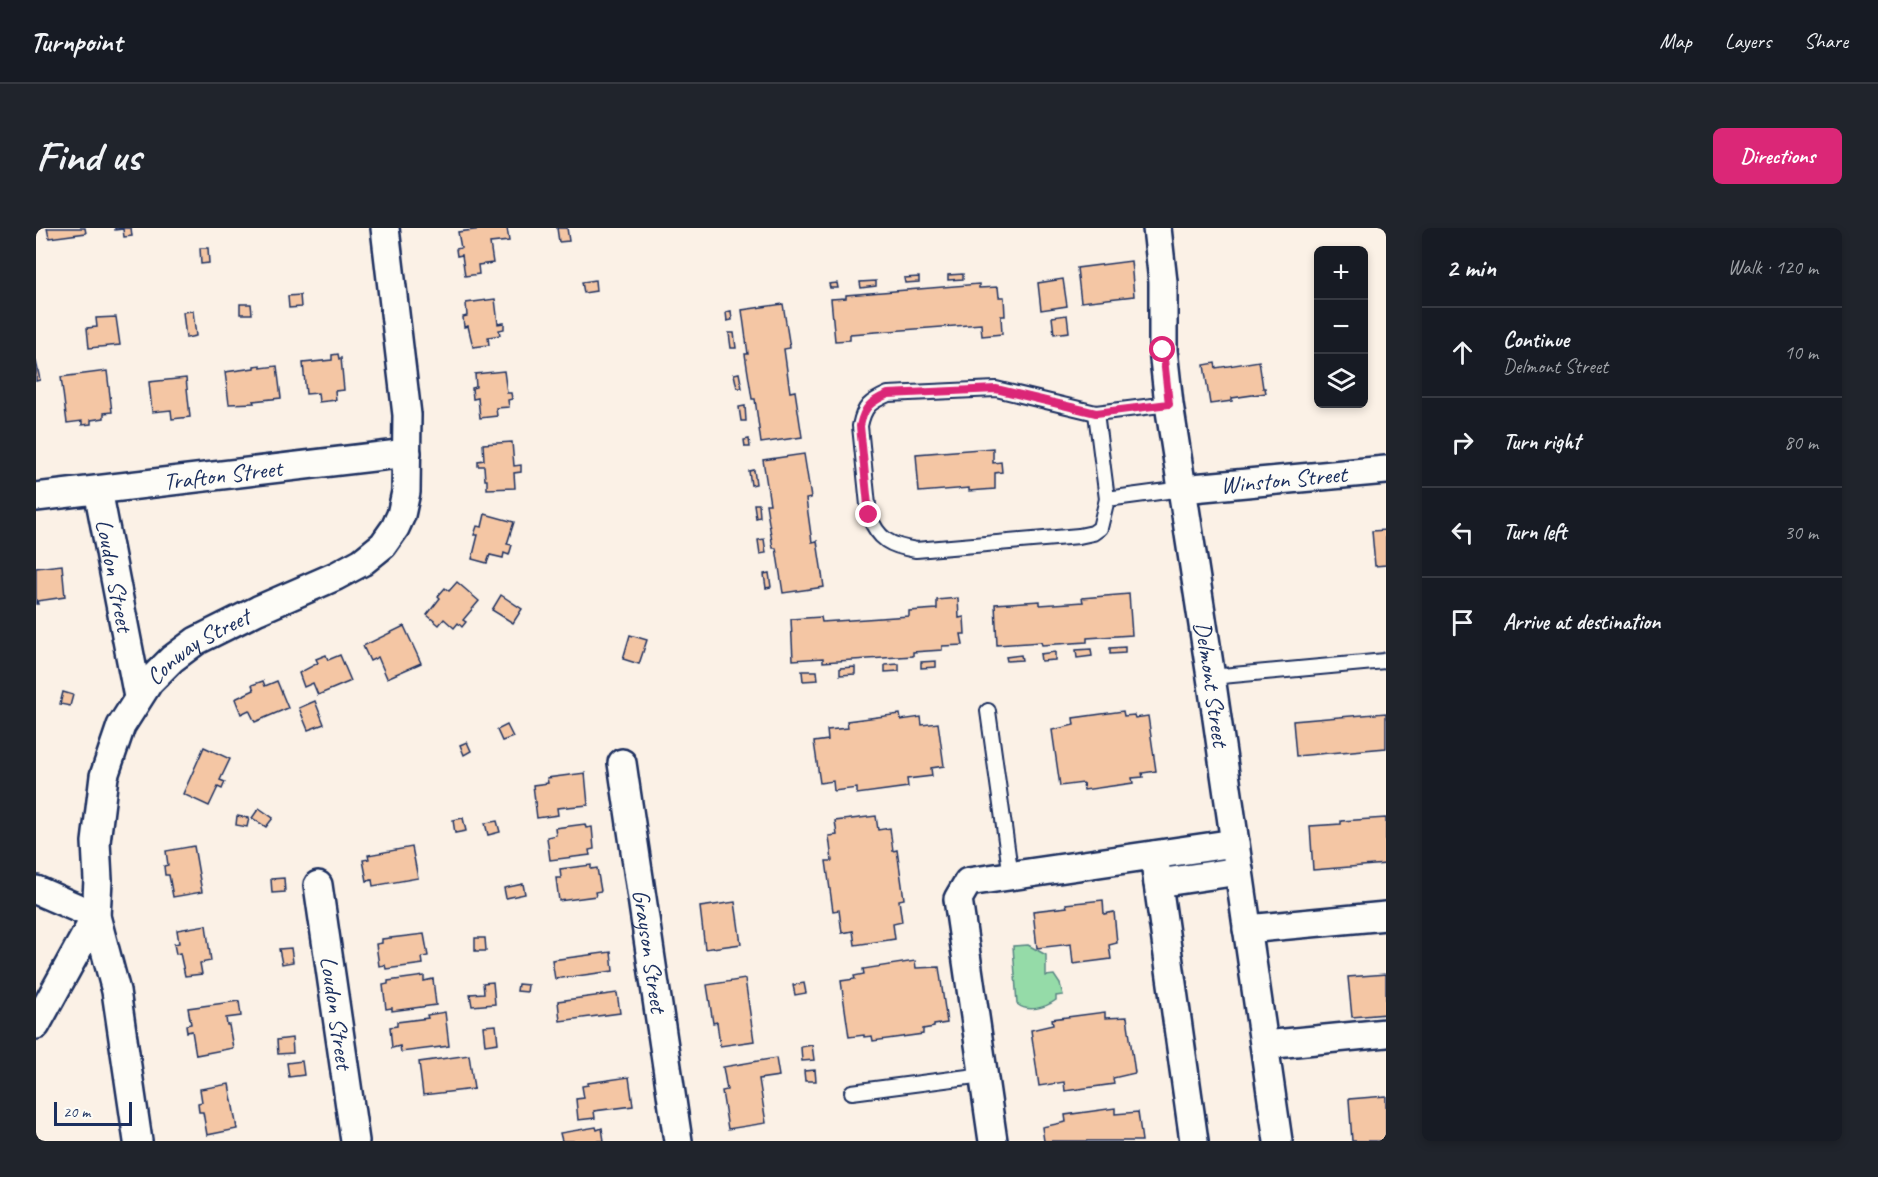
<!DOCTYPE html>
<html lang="en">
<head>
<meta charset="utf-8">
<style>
	:root { --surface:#171b24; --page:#20242c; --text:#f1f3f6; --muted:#9ea1a6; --line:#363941; --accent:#db2777 }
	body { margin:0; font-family:Caveat,sans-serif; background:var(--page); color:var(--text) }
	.controls { position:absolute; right:18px; top:18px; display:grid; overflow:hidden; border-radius:9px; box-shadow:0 3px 9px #0003 }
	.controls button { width:54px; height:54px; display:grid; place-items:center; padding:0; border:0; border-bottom:2px solid var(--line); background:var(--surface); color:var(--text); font:30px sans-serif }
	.scale { position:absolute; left:18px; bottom:15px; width:78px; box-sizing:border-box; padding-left:6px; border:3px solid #1b2f5e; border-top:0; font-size:16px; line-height:21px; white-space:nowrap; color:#1b2f5e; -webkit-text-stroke:4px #fdfcf7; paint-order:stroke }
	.stop { position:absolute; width:18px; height:18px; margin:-14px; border:4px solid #db2777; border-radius:50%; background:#fff }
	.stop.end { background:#db2777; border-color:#fff; box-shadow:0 2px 6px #0008 }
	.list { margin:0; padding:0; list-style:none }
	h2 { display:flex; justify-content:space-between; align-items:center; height:78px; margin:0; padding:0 24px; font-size:26px }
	h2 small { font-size:20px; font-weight:400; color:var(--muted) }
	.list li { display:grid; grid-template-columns:39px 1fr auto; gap:18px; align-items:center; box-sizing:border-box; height:90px; padding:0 24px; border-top:2px solid var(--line) }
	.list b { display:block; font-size:22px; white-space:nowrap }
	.list p { margin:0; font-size:20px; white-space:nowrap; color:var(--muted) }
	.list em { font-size:20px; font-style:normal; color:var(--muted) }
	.icon { flex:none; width:33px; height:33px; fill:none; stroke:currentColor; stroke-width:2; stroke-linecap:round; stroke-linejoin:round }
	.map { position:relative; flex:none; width:1350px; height:913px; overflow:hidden; border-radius:9px }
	header { display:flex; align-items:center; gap:36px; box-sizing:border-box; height:84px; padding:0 30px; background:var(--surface); border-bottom:2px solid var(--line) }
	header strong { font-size:28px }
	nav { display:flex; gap:33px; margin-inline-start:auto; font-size:21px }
	.intro { display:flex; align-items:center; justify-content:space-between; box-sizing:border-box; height:144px; padding:0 36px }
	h1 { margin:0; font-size:42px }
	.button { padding:15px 27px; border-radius:9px; background:var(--accent); color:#fff; font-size:21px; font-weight:700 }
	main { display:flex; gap:36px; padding:0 36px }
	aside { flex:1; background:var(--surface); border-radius:9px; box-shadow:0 3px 9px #0003 }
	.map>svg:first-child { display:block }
	.green { fill:#95dba8; stroke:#588583; stroke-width:1.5 }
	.building { fill:#f4c6a4; stroke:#1b2f5e; stroke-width:1.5 }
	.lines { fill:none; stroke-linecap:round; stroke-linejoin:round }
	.service-casing { stroke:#1b2f5e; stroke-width:18 }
	.minor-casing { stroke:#1b2f5e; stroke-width:32 }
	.service { stroke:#fdfcf7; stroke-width:14 }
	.minor { stroke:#fdfcf7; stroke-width:27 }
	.route { stroke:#db2777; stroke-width:8 }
	.labels { text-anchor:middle; stroke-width:5; stroke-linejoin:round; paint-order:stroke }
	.street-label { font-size:24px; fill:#1b2f5e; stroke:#fdfcf7 }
</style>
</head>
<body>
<header>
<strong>Turnpoint</strong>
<nav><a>Map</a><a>Layers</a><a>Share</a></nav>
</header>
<div class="intro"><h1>Find us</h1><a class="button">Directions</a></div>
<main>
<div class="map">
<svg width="1350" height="913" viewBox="0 0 1350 913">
	<rect width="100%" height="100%" fill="#fbf1e6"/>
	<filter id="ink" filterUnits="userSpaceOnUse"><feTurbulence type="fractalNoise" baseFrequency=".0167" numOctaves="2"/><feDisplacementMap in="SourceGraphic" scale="12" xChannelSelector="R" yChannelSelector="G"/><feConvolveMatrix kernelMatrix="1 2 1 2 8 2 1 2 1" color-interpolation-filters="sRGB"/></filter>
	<g filter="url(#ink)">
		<path class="green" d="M992,717L1010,727V748L1018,747L1024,756L1027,767L1020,768V772C1009,780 992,785 981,776L977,718Z"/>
		<g class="building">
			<polygon points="11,0 49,0 50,5 13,10"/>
			<polygon points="79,0 95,0 96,8 88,9 87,1 79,2"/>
			<polygon points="454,0 471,0 473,13 454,15 457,35 442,37 443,46 429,48 426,27 421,28 420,21 425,20 422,4"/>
			<polygon points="521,0 531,0 533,13 523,14"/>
			<polygon points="164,20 172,20 173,35 165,36"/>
			<polygon points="1095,33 1098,68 1045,74 1041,40"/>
			<polygon points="927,46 927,51 912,52 912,47"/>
			<polygon points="883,49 883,54 869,55 868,50"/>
			<polygon points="1027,51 1031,78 1005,82 1002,55"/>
			<polygon points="559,52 560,63 548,65 546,54"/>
			<polygon points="840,53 840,58 825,60 824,54"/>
			<polygon points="801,55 802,60 794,60 793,56"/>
			<polygon points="943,56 943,60 962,59 963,69 968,69 969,88 965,88 966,106 946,108 945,96 814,106 814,112 799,113 795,71 810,70 810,67"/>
			<polygon points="264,67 265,79 253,80 252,68"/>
			<polygon points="459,71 462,96 468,95 468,101 463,102 464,107 452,109 453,117 437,119 432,98 428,99 427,89 431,88 430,75"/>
			<polygon points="204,76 215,76 216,86 204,86"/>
			<polygon points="747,76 754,120 748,121 754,164 759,163 766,209 725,215 719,171 716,171 709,126 712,126 706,82"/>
			<polygon points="157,83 160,108 150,110 147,84"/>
			<polygon points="695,83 696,92 691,93 690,84"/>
			<polygon points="1031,87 1033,104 1018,106 1016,89"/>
			<polygon points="80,89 84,117 53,120 51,100 61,99 60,90"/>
			<polygon points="693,105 698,105 700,120 695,120"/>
			<polygon points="302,126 303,131 305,130 308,162 299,163 300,172 283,174 282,165 270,166 267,135 296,132 296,127"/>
			<polygon points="0,133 4,152 0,153"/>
			<polygon points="1223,133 1227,160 1229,160 1230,165 1196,170 1196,173 1174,176 1168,137 1179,135 1180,140"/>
			<polygon points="225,137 225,140 241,138 245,170 217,173 218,175 193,176 189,144 218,140 218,138"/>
			<polygon points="71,143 76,184 68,185 68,190 55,192 55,196 46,197 46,193 31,195 25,149"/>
			<polygon points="468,143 471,165 475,165 476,171 472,172 473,179 460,180 461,188 444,190 442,170 437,171 436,160 440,159 439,146"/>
			<polygon points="703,145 706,160 701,160 698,146"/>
			<polygon points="150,150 154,189 136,191 135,182 116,184 113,154"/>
			<polygon points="709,178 710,193 705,193 703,179"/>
			<polygon points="713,211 714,219 709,219 708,212"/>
			<polygon points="476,214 478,238 485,237 485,244 478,245 479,260 451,261 451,252 449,252 448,238 442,238 442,233 448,232 447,216"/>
			<polygon points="957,220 957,235 965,234 966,244 959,245 959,261 933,263 933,260 883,264 880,226"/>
			<polygon points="768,226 775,270 770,271 776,314 781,313 788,359 747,365 740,320 737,320 730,276 734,276 727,232"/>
			<polygon points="718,242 720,256 715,257 713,243"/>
			<polygon points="718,276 723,276 724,289 720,290"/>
			<polygon points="449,286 478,294 471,316 476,317 473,327 468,325 467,330 454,327 451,335 436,331 442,307 438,307 441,298 446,299"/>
			<polygon points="1350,302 1350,337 1339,338 1336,303"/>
			<polygon points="728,311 730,325 724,326 722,312"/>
			<polygon points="26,337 29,369 1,373 2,376 0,376 0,340"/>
			<polygon points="733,345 735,359 730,360 728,346"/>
			<polygon points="421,354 443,373 427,392 430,394 426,399 422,395 418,400 408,391 403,397 391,387 404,370 402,368 409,360 413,363"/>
			<polygon points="1093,366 1096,407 1051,410 1051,414 1006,417 1005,414 961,417 959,376 1004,373 1004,377 1047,374 1046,370"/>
			<polygon points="465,367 486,381 477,395 456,382"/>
			<polygon points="922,370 923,390 928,389 929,406 925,406 927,417 906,418 906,422 877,424 877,428 787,434 787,430 757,432 755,391 785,389 786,394 873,388 873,383 901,381 901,372"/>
			<polygon points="368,398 385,435 351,450 342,429 334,433 327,418"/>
			<polygon points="594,407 611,412 603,436 587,431"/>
			<polygon points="1089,419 1089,425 1074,426 1074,420"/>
			<polygon points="1055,421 1056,428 1041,430 1040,422"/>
			<polygon points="1019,424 1019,432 1005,433 1004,426"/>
			<polygon points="290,427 292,432 304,427 315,453 282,467 277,455 268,459 263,445 282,435 280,431"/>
			<polygon points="985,427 986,432 971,433 970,429"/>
			<polygon points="900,433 900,439 885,440 885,434"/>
			<polygon points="863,436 863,443 849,444 849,437"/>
			<polygon points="819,439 819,446 804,447 804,440"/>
			<polygon points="766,443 781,443 782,452 767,453"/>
			<polygon points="227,453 229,458 241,453 252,480 219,494 213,482 205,486 199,471 218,462 216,457"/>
			<polygon points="27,464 37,467 34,478 24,476"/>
			<polygon points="279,473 288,496 272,502 263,480"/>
			<polygon points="1087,483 1088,488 1098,487 1099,490 1112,488 1120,543 1106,545 1107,549 1096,550 1097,555 1048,562 1047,555 1024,558 1016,502 1038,497 1037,490"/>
			<polygon points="1350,485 1350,520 1260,528 1257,493"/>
			<polygon points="864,486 865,492 885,489 886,497 902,495 908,538 895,540 896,548 871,551 872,559 821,566 821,560 798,563 797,553 784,555 778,514 792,512 791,502 812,500 811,493"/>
			<polygon points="471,497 477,509 466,513 461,502"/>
			<polygon points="431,514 435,523 428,527 424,517"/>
			<polygon points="168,519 194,531 184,552 189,554 186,561 182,559 173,578 147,566"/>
			<polygon points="549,545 552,577 521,580 522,587 501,590 497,557 512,555 511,550"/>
			<polygon points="223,580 237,590 230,599 216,590"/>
			<polygon points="201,588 213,590 211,599 200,597"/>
			<polygon points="840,588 842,602 854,600 857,623 861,622 868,671 863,672 866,694 857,696 859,711 819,717 817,703 806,705 803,682 797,683 790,633 796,633 793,608 801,607 799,593"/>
			<polygon points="427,590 430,603 419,605 417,592"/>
			<polygon points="1350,590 1350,636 1277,642 1274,598 1305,596 1305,593"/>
			<polygon points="461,593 464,604 452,607 449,595"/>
			<polygon points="549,596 550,600 556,599 558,621 553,622 554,627 514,632 511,609 520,607 519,600"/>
			<polygon points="158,618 166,664 137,669 133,647 129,647 128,638 132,637 130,623"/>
			<polygon points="376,619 382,650 337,658 336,652 331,653 327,632 333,631 332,627"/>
			<polygon points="555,637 555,641 561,640 565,663 559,664 560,668 523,673 520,650 525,650 524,641"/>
			<polygon points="248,650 249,664 236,665 235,651"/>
			<polygon points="487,656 489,666 470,670 468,660"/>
			<polygon points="1067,672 1068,686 1078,684 1081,715 1073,717 1075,731 1037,736 1035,716 1001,720 997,683 1031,679 1030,676"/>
			<polygon points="699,674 705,716 669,721 664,679"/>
			<polygon points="170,697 175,733 164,735 166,746 149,748 144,725 140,726 138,716 143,715 141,702"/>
			<polygon points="388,706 392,728 386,729 387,736 350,741 349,737 343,738 340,716 346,715 346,711"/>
			<polygon points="439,710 449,710 450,723 439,723"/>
			<polygon points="255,720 257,734 246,736 243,721"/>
			<polygon points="575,724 577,743 519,751 516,732"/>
			<polygon points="879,733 880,740 903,739 911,795 898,797 898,799 887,801 887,806 837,813 836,808 828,809 828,807 813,809 805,753 819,751 818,748 828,746 827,741"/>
			<polygon points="1350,746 1350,786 1316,789 1312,749"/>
			<polygon points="388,748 388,753 397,751 400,777 356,783 356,780 350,781 347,757 352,756 352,753"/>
			<polygon points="709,751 718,813 684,818 681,794 677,795 671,757"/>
			<polygon points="457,754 459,776 436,778 434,766 448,765 447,755"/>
			<polygon points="768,755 770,765 759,767 757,757"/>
			<polygon points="482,756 492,757 491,764 481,763"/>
			<polygon points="581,765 584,785 524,793 522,773"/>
			<polygon points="203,773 205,788 190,790 191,797 193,797 197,820 160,827 156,803 151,804 150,797 155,796 152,780"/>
			<polygon points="409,784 413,818 365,824 364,818 356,820 354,799 361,798 361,794 392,790 391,787"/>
			<polygon points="1069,784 1069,790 1091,789 1099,845 1077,850 1078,856 1029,863 1028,854 1003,858 995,802 1017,797 1016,791"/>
			<polygon points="460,797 462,815 449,817 447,798"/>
			<polygon points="256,810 257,825 242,826 241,812"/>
			<polygon points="776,817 778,832 766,833 765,819"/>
			<polygon points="433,827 438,861 387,867 383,834"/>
			<polygon points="740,830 743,848 723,851 730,895 692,901 686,863 691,862 687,839"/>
			<polygon points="266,833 268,847 253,849 251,835"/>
			<polygon points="779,842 780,853 769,853 768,843"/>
			<polygon points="593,849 597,878 558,883 559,890 542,892 540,871 548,870 546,858 552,857 552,855"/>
			<polygon points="193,856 201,901 171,907 167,884 163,884 162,875 166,874 164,861"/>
			<polygon points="1350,868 1350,913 1316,913 1313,871"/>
			<polygon points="1079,880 1079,886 1102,884 1106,913 1008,913 1006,899 1030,894 1029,887"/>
			<polygon points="560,899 561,902 566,900 568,913 526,913 524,905"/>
		</g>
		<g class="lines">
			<defs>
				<g id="service">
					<path d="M1133,176L1060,185L960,161L852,166C834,174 828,178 824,198L833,287C842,312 855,318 880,322L1043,308L1057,305L1064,300L1071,271L1146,261"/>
					<polyline points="1060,185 1071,271"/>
					<polyline points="1175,449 1349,433 1350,432"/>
					<polyline points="952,483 975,649"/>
					<polyline points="816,864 947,847"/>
				</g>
				<g id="minor">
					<path id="s1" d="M1121,0L1127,54V122L1133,176L1175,449L1242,913"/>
					<path id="s2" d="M1146,261L1350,242"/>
					<path id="s3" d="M62,262L102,469"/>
					<path id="s4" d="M0,269L371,225"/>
					<path id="s5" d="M586,535L642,913"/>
					<polyline points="1118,627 1158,913"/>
					<polyline points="1122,655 1203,643"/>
					<path id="s6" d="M282,657L319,913"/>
					<polyline points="0,662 60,688 0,797"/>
					<polyline points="1211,701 1350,688"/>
					<polyline points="1229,817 1350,805"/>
					<path id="s7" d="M102,913L80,763L60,688L62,652L60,614L68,548L85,498L113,454L136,431L160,413L222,382L300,348L326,334L347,317L359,300L365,287L370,264L371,187L349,0"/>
					<polyline points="957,913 922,671 932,654 1199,615"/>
				</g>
			</defs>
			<use href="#service" class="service-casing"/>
			<use href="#minor" class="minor-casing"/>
			<use href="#service" class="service"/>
			<use href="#minor" class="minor"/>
		</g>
	</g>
	<g class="lines" filter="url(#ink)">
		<path class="route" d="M833,287L824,198C828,179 834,174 852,166L960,161L1060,185L1133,176L1127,122"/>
	</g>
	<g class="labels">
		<g class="street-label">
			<text dy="8" stroke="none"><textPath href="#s4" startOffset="188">Trafton Street</textPath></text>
			<text dy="8" stroke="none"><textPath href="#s2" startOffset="102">Winston Street</textPath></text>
			<text dy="8" stroke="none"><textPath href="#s3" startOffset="87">Loudon Street</textPath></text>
			<text dy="8" stroke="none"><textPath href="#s7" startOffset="536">Conway Street</textPath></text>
			<text dy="8" stroke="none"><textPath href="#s1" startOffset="460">Delmont Street</textPath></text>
			<text dy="8" stroke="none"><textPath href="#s5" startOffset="190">Grayson Street</textPath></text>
			<text dy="8" stroke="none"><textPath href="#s6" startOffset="129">Loudon Street</textPath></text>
		</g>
	</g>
</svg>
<div class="controls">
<button>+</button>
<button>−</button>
<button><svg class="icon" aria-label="layers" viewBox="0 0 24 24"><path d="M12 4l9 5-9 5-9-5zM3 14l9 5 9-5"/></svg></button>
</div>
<div class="scale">20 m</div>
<div class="stop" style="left:1127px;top:122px"></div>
<div class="stop end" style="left:833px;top:287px"></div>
</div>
<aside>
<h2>2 min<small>Walk · 120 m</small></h2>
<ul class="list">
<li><svg class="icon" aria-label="ahead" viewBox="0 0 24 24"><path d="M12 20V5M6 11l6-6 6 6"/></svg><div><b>Continue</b><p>Delmont Street</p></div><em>10 m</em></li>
<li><svg class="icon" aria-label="right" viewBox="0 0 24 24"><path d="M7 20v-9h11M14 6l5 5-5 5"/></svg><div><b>Turn right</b></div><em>80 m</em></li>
<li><svg class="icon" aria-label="left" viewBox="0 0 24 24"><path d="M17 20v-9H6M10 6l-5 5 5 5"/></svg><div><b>Turn left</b></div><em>30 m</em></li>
<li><svg class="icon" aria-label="arrive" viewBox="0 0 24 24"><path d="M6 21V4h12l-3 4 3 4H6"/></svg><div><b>Arrive at destination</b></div></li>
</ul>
</aside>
</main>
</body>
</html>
